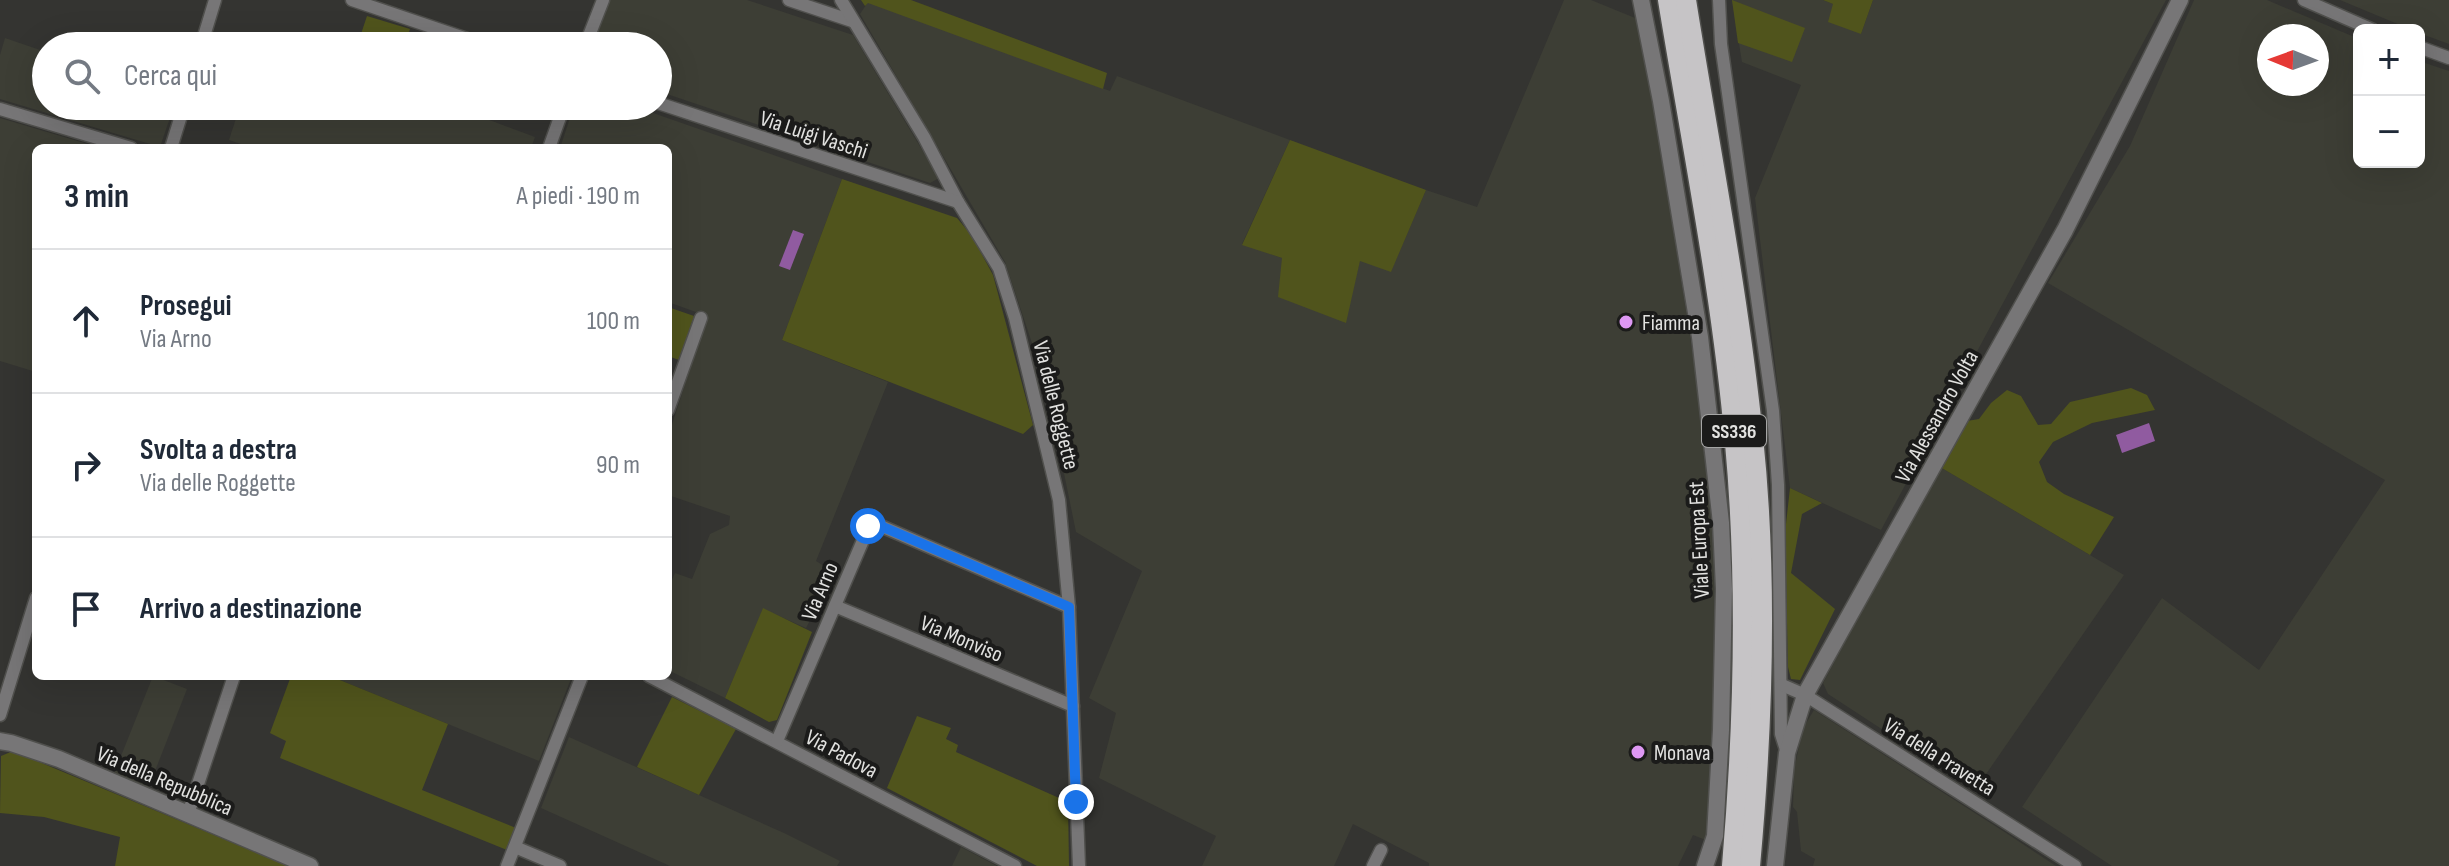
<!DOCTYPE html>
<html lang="it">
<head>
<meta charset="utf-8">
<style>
	:root { --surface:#fff; --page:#f2f2f3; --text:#1f2937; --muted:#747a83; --line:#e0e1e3 }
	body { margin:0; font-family:"Sofia Sans Condensed",sans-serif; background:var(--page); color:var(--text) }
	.controls { position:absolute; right:24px; top:24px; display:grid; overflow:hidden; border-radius:12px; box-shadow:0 8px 32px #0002 }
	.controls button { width:72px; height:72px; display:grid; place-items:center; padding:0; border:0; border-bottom:2px solid var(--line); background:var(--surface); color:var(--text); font:40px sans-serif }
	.compass { position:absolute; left:2257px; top:24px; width:72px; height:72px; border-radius:50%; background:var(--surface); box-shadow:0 8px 32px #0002; rotate:271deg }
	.stop { position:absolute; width:24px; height:24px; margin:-18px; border:6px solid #1a73e8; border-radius:50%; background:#fff }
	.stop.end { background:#1a73e8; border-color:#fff; box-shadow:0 2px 8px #0008 }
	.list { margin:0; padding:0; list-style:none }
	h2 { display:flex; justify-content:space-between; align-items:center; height:104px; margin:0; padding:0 32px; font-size:34px }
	h2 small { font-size:26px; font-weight:400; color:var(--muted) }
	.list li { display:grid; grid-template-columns:52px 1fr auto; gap:24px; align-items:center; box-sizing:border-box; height:144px; padding:0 32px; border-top:2px solid var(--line) }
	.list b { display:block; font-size:30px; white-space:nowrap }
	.list p { margin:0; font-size:26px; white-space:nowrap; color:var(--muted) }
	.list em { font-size:26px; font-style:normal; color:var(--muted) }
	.icon { flex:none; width:44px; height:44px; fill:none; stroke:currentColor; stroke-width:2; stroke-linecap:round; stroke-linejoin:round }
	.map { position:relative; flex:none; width:2449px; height:866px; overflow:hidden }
	.search { position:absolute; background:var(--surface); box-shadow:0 8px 32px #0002; left:32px; top:32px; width:640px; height:88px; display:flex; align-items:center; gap:20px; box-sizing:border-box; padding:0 28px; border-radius:44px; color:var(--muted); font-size:30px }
	.panel { position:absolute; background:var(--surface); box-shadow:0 8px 32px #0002; left:32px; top:144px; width:640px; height:536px; border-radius:12px }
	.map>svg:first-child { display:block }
	.built { fill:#3d3e35; fill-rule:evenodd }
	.green { fill:#50541c }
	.water { fill:#905ba0 }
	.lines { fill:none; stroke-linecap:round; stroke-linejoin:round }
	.minor-casing { stroke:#50504d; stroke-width:15 }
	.tertiary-casing { stroke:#50504d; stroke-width:19 }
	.trunk-casing { stroke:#50504d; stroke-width:23 }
	.minor { stroke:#777677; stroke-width:12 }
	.tertiary { stroke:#777677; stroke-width:16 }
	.trunk { stroke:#c6c4c6; stroke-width:20 }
	.route { stroke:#1a73e8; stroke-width:10 }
	.poi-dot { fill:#de98f3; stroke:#1b1b1a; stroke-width:3 }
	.labels { text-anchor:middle; stroke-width:8; stroke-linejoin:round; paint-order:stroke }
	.shield { fill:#1b1b1a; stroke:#a6a6a5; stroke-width:2 }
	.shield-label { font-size:20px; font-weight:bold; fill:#e2e2e0 }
	.street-label { font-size:22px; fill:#e2e2e0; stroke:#1b1b1a }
	.poi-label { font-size:22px; fill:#e2e2e0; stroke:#1b1b1a; text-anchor:start }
</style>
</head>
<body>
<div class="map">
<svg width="2449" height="866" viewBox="0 0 2449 866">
	<rect width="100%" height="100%" fill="#343431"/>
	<g class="built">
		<polygon points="610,0 747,0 853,35 939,178 930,183 658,91 658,46 593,46"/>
		<polygon points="1564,0 1591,0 1640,20 1705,431 1715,558 1712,773 1706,840 1693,835 1678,866 1429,866 1429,863 1353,824 1334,866 1202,866 1216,836 1099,778 1116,713 1089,698 1142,571 1076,532 1046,385 1005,262 860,14 868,2 1110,91 1117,76 1290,140 1242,244 1282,258 1345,323 1360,260 1391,271 1426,190 1477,207"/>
		<polygon points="1732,0 1823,0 1833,4 1861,34 1873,0 2166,0 1881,530 1790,488 1755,198 1801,85 1742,62"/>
		<path d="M2194,0H2267L2359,39V162H2419V61L2449,71V866H2112L2022,807L2162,598L2259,670L2385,480L2048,283L2130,146ZM2269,36H2317V84H2269Z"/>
		<polygon points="2340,0 2449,0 2449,44 2419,33 2419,30 2412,30"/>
		<polygon points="5,38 46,52 46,106 174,106 160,147 0,99 0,55"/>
		<polygon points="240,106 452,106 535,137 531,148 252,148 229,140"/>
		<polygon points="574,106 596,110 598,106 633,106 842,179 782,340 888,382 816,561 835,573 806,628 763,609 725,698 668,670 668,589 675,573 692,579 710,534 729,525 730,516 668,495 668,437 707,316 668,302 668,148 560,148"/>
		<polygon points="0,118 101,148 36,148 36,372 0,361"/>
		<polygon points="1940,467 2124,575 1975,790 1828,694 1823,683"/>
		<polygon points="153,676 187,689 148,789 113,776"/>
		<polygon points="330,676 572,676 539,761"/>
		<polygon points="1814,710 2003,831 2056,866 1813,866 1815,859 1801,851 1797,812 1793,807 1794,770 1803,728"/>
		<polygon points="569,737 784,833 840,861 837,866 670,866 541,808"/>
		<polygon points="961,847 997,866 952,866"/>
	</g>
	<g class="green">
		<polygon points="861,0 911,0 1107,73 1103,89 868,3 865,6"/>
		<polygon points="1732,0 1805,28 1792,62 1738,43"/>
		<polygon points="1823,0 1873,0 1861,34 1828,22 1833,4"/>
		<polygon points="367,16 410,29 404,46 357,46"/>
		<polygon points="1290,140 1426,190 1391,272 1360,261 1346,323 1278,297 1282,258 1242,245"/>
		<polygon points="842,179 957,218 972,236 993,275 1033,425 1023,434 782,340"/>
		<polygon points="668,307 694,316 679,360 668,356"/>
		<polygon points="2131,388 2147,395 2155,410 2092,423 2053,442 2039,462 2047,482 2064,494 2114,517 2090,555 1940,467 1967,421 1979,419 1991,403 2007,390 2021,396 2038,425 2051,424 2070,402"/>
		<polygon points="1790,488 1822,503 1802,514 1791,573 1835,609 1800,680 1791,679 1788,667 1785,533"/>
		<polygon points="763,608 812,632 777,720 769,722 725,698"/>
		<polygon points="291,676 330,676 448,724 422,790 516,828 507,850 280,758 286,741 270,733"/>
		<polygon points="672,697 736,729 699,795 637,767"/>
		<polygon points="917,716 951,728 946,739 958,745 956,752 1068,802 1069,866 1037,866 887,788"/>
		<polygon points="13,751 288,866 115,866 120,837 44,817 0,813 1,756"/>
	</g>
	<g class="water">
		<polygon points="793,230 804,234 790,270 779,266"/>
		<polygon points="2149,423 2155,441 2122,453 2116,435"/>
	</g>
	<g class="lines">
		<defs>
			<g id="minor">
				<polyline points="352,0 488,46"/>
				<polyline points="789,0 852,21"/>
				<polyline points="841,0 924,137 958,202 999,268 1015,318 1059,500 1069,607 1079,866"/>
				<polyline points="1719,0 1721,44 1773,411 1778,485 1781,734 1787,753"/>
				<polyline points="2304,0 2373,30"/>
				<polyline points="201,46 215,0"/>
				<polyline points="585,46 603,0"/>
				<polyline points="2419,47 2449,58"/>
				<polyline points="658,103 958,202"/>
				<polyline points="0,109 131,148"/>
				<polyline points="171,148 184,106"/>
				<polyline points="549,148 564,106"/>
				<polyline points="668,410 701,318"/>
				<polyline points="835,606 1073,706"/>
				<polyline points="649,676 1015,866"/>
				<polyline points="1782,685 1805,695 2075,866"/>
				<polyline points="0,715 36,598"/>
				<polyline points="777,741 870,524 876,524 1069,607"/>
				<polyline points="188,814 234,676"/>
				<polyline points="515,847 560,866"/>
				<polyline points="507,866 582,676"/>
				<polyline points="1373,866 1381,850"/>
			</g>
			<g id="tertiary">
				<polyline points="1641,0 1661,101 1700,337 1721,523 1724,589 1721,730 1715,836 1705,866"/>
				<polyline points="0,741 11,743 59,759 310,866"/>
				<polyline points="1775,866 1787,753 1805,695 2065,230 2180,0"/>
			</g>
			<g id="trunk">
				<path d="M1668,0C1692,147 1722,294 1735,443C1748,584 1744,725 1732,866"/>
				<path d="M1686,0C1709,145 1738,290 1753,437C1768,579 1763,724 1750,866"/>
			</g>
		</defs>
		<use href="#minor" class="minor-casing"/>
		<use href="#tertiary" class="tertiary-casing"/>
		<use href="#trunk" class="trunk-casing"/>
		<use href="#minor" class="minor"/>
		<use href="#tertiary" class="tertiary"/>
		<use href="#trunk" class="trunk"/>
	</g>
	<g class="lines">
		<polyline class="route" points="868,526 876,524 1069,607 1076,802"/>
	</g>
	<g class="poi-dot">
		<circle cx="1626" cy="322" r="8"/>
		<circle cx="1638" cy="752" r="8"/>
	</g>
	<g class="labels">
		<rect class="shield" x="1702" y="415" width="64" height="32" rx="6"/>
		<g class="shield-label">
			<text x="1734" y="438">SS336</text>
		</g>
		<g class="street-label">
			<text transform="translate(814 134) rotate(18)" y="8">Via Luigi Vaschi</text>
			<text transform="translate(1057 405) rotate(76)" y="8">Via delle Roggette</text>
			<text transform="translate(1936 416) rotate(-61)" y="8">Via Alessandro Volta</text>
			<text transform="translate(1698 540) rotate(-93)" y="8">Viale Europa Est</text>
			<text transform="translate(819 591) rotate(-67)" y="8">Via Arno</text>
			<text transform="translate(962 638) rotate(23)" y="8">Via Monviso</text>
			<text transform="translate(842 753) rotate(28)" y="8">Via Padova</text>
			<text transform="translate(1940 756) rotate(32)" y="8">Via della Pravetta</text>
			<text transform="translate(165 780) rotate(23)" y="8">Via della Repubblica</text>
		</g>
		<g class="poi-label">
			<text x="1642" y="330">Fiamma</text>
			<text x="1654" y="760">Monava</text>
		</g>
	</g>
</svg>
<div class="controls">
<button>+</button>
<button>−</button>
</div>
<svg class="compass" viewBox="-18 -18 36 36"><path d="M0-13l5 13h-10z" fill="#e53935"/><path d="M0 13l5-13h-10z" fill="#747a83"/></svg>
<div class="stop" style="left:868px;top:526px"></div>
<div class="stop end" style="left:1076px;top:802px"></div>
<div class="search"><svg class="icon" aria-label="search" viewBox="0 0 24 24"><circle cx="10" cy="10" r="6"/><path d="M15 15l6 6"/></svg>Cerca qui</div>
<section class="panel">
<h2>3 min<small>A piedi · 190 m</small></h2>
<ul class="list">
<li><svg class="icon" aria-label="ahead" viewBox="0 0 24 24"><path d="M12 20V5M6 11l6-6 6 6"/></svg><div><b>Prosegui</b><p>Via Arno</p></div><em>100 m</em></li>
<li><svg class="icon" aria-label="right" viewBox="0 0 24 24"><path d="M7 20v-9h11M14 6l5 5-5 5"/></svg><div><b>Svolta a destra</b><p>Via delle Roggette</p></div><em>90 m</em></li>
<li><svg class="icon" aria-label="arrive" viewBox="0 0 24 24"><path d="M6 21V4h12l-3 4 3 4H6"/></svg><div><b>Arrivo a destinazione</b></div></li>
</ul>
</section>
</div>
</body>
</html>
